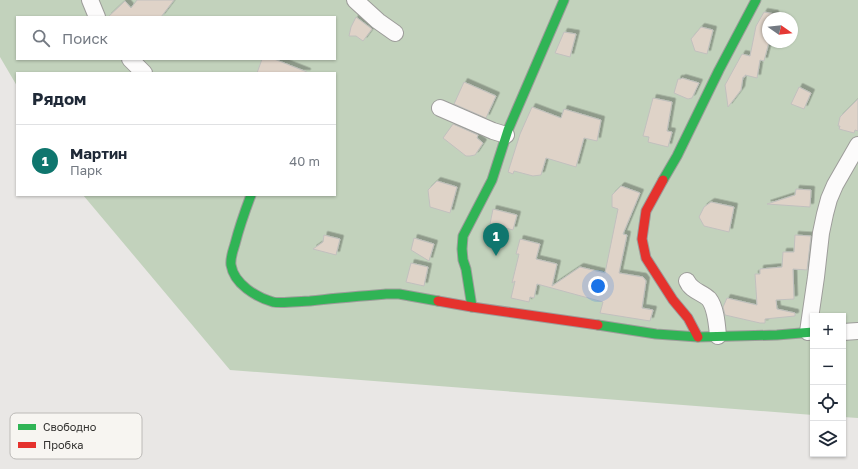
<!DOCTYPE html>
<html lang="ru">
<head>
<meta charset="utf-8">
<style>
	:root { --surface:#fff; --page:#f6f6f7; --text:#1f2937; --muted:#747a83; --line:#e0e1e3; --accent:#0f766e }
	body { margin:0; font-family:"Golos Text",sans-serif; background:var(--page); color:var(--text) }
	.controls { position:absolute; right:12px; bottom:12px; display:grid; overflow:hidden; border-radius:0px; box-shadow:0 1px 3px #0004 }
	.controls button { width:36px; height:36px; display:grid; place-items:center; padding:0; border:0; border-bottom:1px solid var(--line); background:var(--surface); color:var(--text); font:20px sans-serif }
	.compass { position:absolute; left:762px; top:12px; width:36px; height:36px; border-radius:50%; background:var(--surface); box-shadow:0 1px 3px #0004; rotate:104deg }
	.you { position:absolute; left:598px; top:286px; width:14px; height:14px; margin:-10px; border:3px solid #fff; border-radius:50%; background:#1a73e8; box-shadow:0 0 0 6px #1a73e833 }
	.badge { display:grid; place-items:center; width:26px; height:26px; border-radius:50%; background:var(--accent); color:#fff; font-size:13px; font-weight:700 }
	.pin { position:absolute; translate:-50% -33px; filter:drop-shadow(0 1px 2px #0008) }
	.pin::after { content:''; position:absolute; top:21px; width:14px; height:12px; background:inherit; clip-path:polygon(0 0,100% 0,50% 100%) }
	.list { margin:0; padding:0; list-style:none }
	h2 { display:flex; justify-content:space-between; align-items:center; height:52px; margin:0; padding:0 16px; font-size:17px }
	h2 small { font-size:13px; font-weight:400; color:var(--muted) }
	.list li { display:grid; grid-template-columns:26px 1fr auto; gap:12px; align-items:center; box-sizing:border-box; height:72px; padding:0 16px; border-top:1px solid var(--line) }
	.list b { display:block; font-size:15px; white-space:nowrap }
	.list p { margin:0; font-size:13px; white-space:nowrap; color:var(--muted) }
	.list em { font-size:13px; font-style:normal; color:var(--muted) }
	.icon { flex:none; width:22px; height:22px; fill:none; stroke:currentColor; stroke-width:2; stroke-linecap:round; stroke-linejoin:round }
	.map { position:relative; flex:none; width:858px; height:469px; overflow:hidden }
	.search { position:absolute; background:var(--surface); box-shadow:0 1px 3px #0004; left:16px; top:16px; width:320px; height:44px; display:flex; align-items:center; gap:10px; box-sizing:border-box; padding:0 14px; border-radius:0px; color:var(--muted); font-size:15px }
	.panel { position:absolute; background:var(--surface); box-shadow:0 1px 3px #0004; left:16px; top:72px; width:320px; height:124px; border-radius:0px }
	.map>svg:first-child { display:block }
	.green { fill:#c2d2bc; fill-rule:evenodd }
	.building { fill:#dfd3c8; stroke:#c1c0be; filter:url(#shadow) }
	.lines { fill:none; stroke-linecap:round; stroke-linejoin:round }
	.street-casing { stroke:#9d9c9a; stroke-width:18 }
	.fast-casing { stroke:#9d9c9a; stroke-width:11 }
	.jam-casing { stroke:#9d9c9a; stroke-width:11 }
	.street { stroke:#fcfbfb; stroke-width:16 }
	.fast { stroke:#30b455; stroke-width:9 }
	.jam { stroke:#e5322d; stroke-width:9 }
	.key { fill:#f7f5f1; stroke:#bcbab7; stroke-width:1 }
	.key-label { font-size:11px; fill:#333230 }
</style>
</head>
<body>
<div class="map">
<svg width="858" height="469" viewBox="0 0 858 469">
	<defs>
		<filter id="shadow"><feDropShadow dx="3.5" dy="-3.5" stdDeviation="0" flood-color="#0004"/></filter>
	</defs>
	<rect width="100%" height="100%" fill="#e9e7e5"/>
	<path class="green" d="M0,0H858V418L843,417V316H813V415L230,370L83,195H335V73H17V86L0,57ZM17,17H335V59H17ZM768,18H792V42H768Z"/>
	<g class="building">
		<polygon points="137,0 174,0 161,17 108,17 125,1 131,8"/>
		<polygon points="764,12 775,14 775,18 768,18 768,42 769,42 764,61 760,60 757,78 745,75 745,77 743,77 741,90 728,107 725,85 742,54 750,56 756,26"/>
		<polygon points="356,17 372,29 363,41 356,36 349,36 351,27"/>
		<polygon points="701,27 713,30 707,54 695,51 691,39"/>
		<polygon points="564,32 576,34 570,57 555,53"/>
		<polygon points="262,59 274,59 307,72 307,73 257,73"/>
		<polygon points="682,78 699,83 692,98 688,99 674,93 678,79 681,79"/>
		<polygon points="464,82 496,96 486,118 454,104"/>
		<polygon points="799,87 811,93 804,109 791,104"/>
		<polygon points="653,98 672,102 667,131 672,132 668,147 648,142 649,137 643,136"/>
		<polygon points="858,99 858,131 855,130 854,133 839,129 840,126 838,126 840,117"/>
		<polygon points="532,107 561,118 564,109 601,120 597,141 584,138 576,167 546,158 541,175 533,176 514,171 513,174 508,172 520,134"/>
		<polygon points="453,124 478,135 477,138 483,143 475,155 470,156 466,156 443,138"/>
		<polygon points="437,181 457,187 450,213 430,207 428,190"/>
		<polygon points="621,186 640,193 623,234 627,235 619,273 643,277 646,281 642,308 653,310 650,321 600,313 603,302 537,284 534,298 530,297 529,302 511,298 515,281 512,283 519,254 516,254 520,239 540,244 536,259 557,264 552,286 580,267 605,273 618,209 612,207 612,195"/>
		<polygon points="796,189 811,190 810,207 767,204 795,195"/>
		<polygon points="711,202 734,207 729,232 704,226 699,217 704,207"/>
		<polygon points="493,209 517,215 513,230 490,224"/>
		<polygon points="324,235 340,239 336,255 313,249 323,242"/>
		<polygon points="795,235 811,236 807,270 793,269 794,299 776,300 777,309 795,313 795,316 765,319 765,323 760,323 725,315 723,307 727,298 757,305 755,274 760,274 760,269 782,267 783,252 794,252"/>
		<polygon points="414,238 434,244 429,261 411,250"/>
		<polygon points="411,263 428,267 424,286 406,282"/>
	</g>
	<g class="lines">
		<defs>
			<g id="street">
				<polyline points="90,0 97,17"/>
				<polyline points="355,0 378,21 395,33"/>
				<polyline points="130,59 144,73"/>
				<polyline points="440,108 493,131 506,135"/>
				<path d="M687,281C691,291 702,292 709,299C716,308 717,325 718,336"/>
				<polyline points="808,332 816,277 821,233 825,214 829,199 835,185 858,145"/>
				<polyline points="843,332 858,331"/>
			</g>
			<g id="fast">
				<polyline points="663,180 677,156 719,70 756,0"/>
				<path d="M251,195C245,211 239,228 235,244C233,251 230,258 231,265C234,284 256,297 273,302C282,304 300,301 310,301C335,298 361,296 386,294H399L438,301"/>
				<polyline points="472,307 466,269 463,260 462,249 463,236 492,180 508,130 564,0"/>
				<polyline points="598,325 656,334 698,337 777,335 813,332"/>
			</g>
			<g id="jam">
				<polyline points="663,180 646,211 642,239 646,258 673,300 688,318 698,337"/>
				<polyline points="438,301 472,307 598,325"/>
			</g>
		</defs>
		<use href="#street" class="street-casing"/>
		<use href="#fast" class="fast-casing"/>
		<use href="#jam" class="jam-casing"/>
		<use href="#street" class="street"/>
		<use href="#fast" class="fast"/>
		<use href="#jam" class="jam"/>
	</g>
	<rect x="10" y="413" width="132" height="46" rx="6" class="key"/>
	<rect x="18" y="424" width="18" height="6" fill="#30b455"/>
	<rect x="18" y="442" width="18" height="6" fill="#e5322d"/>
	<g class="key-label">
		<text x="43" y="431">Свободно</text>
		<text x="43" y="449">Пробка</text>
	</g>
</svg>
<div class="controls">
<button>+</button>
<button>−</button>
<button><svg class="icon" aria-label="locate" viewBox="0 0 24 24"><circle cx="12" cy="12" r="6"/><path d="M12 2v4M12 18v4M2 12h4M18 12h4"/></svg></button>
<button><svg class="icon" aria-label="layers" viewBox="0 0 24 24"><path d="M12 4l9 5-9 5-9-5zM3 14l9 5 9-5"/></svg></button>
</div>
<svg class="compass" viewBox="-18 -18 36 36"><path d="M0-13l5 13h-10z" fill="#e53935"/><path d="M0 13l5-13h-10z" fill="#747a83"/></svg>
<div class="you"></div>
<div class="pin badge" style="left:496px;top:256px">1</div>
<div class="search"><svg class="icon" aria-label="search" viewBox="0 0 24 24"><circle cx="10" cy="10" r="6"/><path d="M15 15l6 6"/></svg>Поиск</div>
<section class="panel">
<h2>Рядом<small></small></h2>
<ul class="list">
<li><span class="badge">1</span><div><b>Мартин</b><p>Парк</p></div><em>40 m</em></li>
</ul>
</section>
</div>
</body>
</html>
